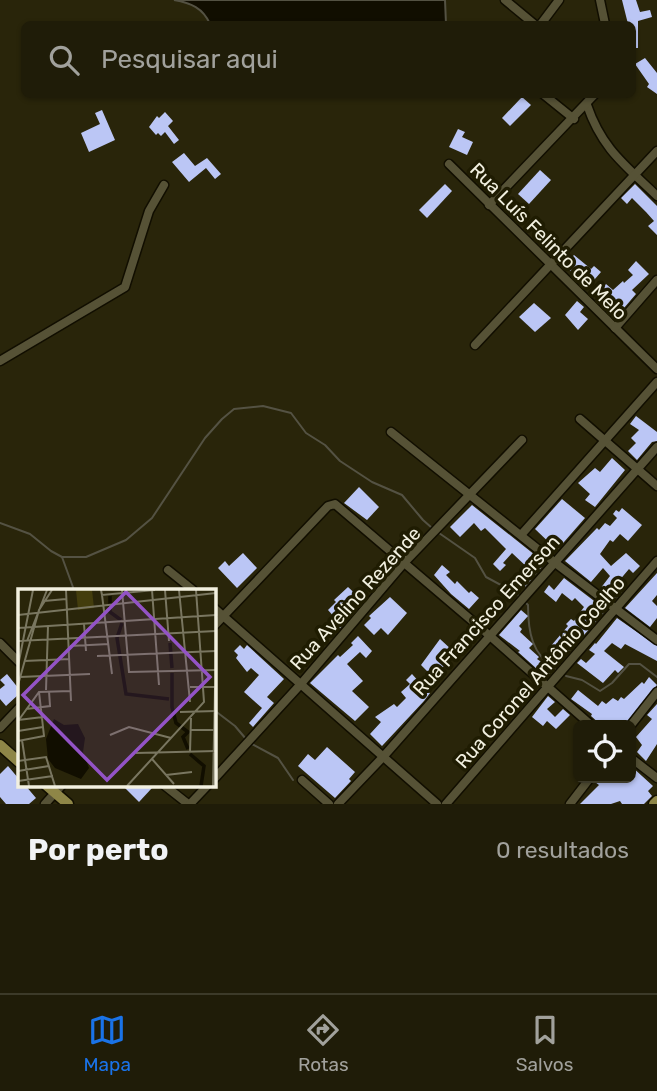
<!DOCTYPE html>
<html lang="pt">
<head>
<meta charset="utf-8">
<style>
	:root { --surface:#1f1c08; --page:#272512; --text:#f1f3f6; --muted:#a1a19c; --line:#3c3a29; --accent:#1a73e8 }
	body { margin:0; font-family:Rubik,sans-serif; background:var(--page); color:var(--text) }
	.controls { position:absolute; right:21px; bottom:21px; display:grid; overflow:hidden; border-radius:10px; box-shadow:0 2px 5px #0004 }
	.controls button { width:63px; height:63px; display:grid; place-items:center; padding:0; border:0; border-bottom:2px solid var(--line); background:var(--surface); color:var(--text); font:35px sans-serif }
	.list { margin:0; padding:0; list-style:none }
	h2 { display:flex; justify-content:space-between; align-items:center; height:91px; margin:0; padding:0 28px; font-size:30px }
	h2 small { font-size:23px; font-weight:400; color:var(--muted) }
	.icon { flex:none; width:38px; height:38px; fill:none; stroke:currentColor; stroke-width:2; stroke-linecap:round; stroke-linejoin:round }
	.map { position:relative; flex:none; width:657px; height:804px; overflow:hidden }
	.search { position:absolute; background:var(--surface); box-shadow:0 2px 5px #0004; left:21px; right:21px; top:21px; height:77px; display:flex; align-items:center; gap:18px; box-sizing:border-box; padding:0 24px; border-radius:10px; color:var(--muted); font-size:26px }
	.sheet { height:189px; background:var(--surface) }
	nav { display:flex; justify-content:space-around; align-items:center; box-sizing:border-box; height:98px; border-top:2px solid var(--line); background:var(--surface); font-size:19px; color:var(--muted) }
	nav a { display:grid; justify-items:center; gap:4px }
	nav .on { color:var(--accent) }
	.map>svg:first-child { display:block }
	.water { fill:#110e00; stroke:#545243; stroke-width:2 }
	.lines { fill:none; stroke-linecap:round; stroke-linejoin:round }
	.stream { stroke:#545243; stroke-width:2 }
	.building { fill:#bbc6f5 }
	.minor-casing { stroke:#110e00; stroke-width:11 }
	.major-casing { stroke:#110e00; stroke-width:13 }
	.minor { stroke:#565236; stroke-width:8 }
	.major { stroke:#8e8647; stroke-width:10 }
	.labels { text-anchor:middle; stroke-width:7; stroke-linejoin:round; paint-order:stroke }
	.street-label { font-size:19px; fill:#f2f0e0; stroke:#1f1c02 }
	.inset-river { fill:none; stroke:#110e00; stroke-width:3.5 }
	.inset-road { fill:none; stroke:#797660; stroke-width:2 }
	.view { fill:#9353c6; fill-opacity:0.15; stroke:#9353c6; stroke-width:3.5 }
	.inset-edge { fill:none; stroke:#f2f0e0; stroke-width:3.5 }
</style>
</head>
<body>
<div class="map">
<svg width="657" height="804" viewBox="0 0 657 804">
	<rect width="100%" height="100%" fill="#29250a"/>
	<path class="water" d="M174,0H445L446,24H210C203,8 191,3 174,0Z"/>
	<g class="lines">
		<g class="stream">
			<polyline points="0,523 30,534 51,551 62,557 74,590"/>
			<polyline points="439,533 475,558 486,577 514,592 521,598"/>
			<polyline points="62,557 86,557 126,540 152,518 205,438 222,419 234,409 263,406 291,413 306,433 325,445 340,461 372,482 402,495 423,520 432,528"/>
			<path d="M525,602L528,605C528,633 532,654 556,670"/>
			<polyline points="566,676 582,680 600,691 612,683 629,664 640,664 657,677"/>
			<polyline points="214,710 235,726 246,739"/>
			<polyline points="250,743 278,758 293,780"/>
		</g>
	</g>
	<g class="building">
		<polygon points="622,0 636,0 640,12 650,10 652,17 638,21 638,48 633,48 633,24 628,24"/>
		<polygon points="645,58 657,73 657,94 647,87 649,84 635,64"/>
		<polygon points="522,97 531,105 510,126 502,118"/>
		<polygon points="102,110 115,140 89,152 81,133 100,124 95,113"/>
		<polygon points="165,112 173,121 168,126 179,140 174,144 165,132 161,136 158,133 156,135 149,127 157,116 159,118"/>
		<polygon points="458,129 465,132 462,137 473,142 467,155 449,147"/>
		<polygon points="184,153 195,166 207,158 221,174 215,179 206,168 189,182 172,162"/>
		<polygon points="540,170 551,180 529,204 518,194"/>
		<polygon points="445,184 452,191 427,218 419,210"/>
		<polygon points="635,184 657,206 657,235 648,226 654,221 646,212 632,198 627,204 621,198"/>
		<polygon points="574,255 591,269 594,266 601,272 588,287 564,265"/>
		<polygon points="636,261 649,274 632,290 636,294 618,315 597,295 606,284 613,290 623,281 624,283 633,275 628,270"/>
		<polygon points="577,301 584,307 580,312 588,319 578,330 565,315"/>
		<polygon points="534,303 551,318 535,332 519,317"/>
		<polygon points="636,416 657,432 657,441 652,442 637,460 628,451 636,443 631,438 639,430 630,424"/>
		<polygon points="612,458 625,470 595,507 585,500 590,494 578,483 595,468 600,472"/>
		<polygon points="359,487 379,507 367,520 344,503"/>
		<polygon points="562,499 585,518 557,550 535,529"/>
		<polygon points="472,505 545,563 525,587 517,580 528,568 512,553 503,563 506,565 500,571 493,564 506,549 485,528 481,531 474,523 460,537 450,527"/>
		<polygon points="622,508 642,525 628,541 620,534 613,542 610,540 600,554 611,566 626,553 640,566 633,573 629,569 618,582 625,588 615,600 600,589 610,576 603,568 591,582 565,561 597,528 599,530 605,523 610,526 617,518 613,514 616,510 619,512"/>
		<polygon points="243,553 257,568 237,588 218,568 225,561 229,566"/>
		<polygon points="442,565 450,572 446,575 455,584 457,581 469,593 471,591 479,598 469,609 451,594 434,575"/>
		<polygon points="657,573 657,595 652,601 657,606 657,618 650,627 625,608"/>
		<polygon points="564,578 606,610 569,652 567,649 561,656 550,647 568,626 566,624 571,619 574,621 584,607 575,598 572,601 562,593 556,602 544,592 549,585 554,590"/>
		<polygon points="348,587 363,601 356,609 352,604 343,612 346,615 338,623 342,626 334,635 326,627 335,618 328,610 336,602 334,600"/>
		<polygon points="390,597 407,613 388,635 381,628 374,635 364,625 371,618 369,616"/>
		<polygon points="521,610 528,616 519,626 522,629 520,632 533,644 529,648 539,657 537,659 553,670 547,678 518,652 520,651 499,635"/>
		<polygon points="617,618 657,646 657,661 625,644 621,649 612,643 604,651 624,667 618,673 615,670 603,683 577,663 581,659 586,663 595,654 589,650 595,643 596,644"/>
		<polygon points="358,636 372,651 366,658 360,652 347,664 363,681 352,691 369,707 355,721 310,683 338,655 340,657 353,645 351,643"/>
		<polygon points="440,639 453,651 444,660 447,663 439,671 441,673 426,689 430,693 424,701 382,746 370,734 381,722 375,717 394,704 397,707 406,698 401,692 410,684 406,680 412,674 421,684 430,674 421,665"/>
		<polygon points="240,645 244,649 247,645 284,679 267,697 274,703 253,727 249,723 262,708 244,692 259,675 251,668 247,672 236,658 238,655 234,651"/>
		<polygon points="7,674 19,689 19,694 6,706 0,699 0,689 5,685 0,680"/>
		<polygon points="649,677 657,685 625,725 601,725 591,716 592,714 571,699 578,690 598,706 602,701 606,704 613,698 618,701 621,697 624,699 642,682 644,684"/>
		<polygon points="548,696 555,702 547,709 555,717 563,709 570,715 556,729 547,721 543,726 532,717"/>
		<polygon points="657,704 657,744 646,761 637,752 642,745 636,737 652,719 647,715"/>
		<polygon points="327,747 355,772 349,779 351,781 335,798 298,766 308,754 315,760"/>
		<polygon points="8,766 19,779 19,785 25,785 36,798 29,804 6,804 0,797 0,774"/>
		<polygon points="631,766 653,786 648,791 652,796 644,804 622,804 620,801 611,804 580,804 599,785 595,782 597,778 631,778"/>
		<polygon points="122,785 149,785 152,788 139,802"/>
	</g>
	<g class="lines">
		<defs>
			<g id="minor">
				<polyline points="505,0 534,24"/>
				<polyline points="600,0 605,24"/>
				<polyline points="541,24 559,0"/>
				<polyline points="543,94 574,119"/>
				<path d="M587,105C602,149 625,165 657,196"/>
				<polyline points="449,164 657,369"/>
				<polyline points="489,205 595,94"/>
				<polyline points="615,328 657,280"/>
				<polyline points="475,345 657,151"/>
				<polyline points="0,361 125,287 149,211 164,185"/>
				<polyline points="580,419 657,486"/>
				<polyline points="391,432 554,562 657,640"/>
				<polyline points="521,535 657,382"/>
				<polyline points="168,570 193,590"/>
				<polyline points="214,608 437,804"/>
				<polyline points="214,626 328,506 335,504 490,636 591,725"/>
				<polyline points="0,643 19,662"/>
				<polyline points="631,725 657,692"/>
				<polyline points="0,728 19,708"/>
				<polyline points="631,758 657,778"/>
				<polyline points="214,779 300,685 404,563 522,440"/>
				<polyline points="302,780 329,804"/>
				<polyline points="164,785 188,804"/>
				<polyline points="45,804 62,785"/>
				<polyline points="190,804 208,785"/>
				<polyline points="338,804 383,757 657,447"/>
				<polyline points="446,804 657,561"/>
				<polyline points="570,804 590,778"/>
			</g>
			<g id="major">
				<polyline points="0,745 19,762"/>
				<polyline points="46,785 68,804"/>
				<polyline points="654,804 657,801"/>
			</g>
		</defs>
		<use href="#minor" class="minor-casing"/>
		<use href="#major" class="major-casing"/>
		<use href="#minor" class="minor"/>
		<use href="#major" class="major"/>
	</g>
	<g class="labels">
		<g class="street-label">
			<text transform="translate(549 241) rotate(45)" y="7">Rua Luís Felinto de Melo</text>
			<text transform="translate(355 598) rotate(-48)" y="7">Rua Avelino Rezende</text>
			<text transform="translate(486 615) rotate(-48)" y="7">Rua Francisco Emerson</text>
			<text transform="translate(540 672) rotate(-49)" y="7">Rua Coronel Antônio Coelho</text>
		</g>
	</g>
	<g transform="translate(18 589)">
		<rect width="198" height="198" fill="#29250a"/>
		<path d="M58,1H74L76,19L60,21Z" fill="#433d0d"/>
		<path d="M36,130L46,136L60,135L67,149L65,163L71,179L63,190L37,179L30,170L28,150Z" fill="#110e00"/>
		<path class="inset-river" d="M92,7V23L103,31M104,34L99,49L108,105L151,110M152,54L154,79M154,84V118L158,134L170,143L165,148L170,160M172,165L186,177L183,197"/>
		<path class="inset-road" d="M48,1L53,112M83,1L84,6L137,1M104,1L111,83L198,81M134,1L141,96M147,1L151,52M161,1L172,113M84,6L94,85M26,12L48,10M0,26L198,4M66,35L68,62M0,39L198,26M0,52L198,42M9,52L29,1M52,57L91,55M79,67L198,62M6,72L52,70M0,77L15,1M2,88L72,85M0,96L21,21L34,1M172,98H198M28,101L30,37M8,120L32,117L31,102M162,123L198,122M0,131L25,128M0,132L21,103L53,102M172,141H198M0,142L25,138M92,146L111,138L153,149M4,151L11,197M0,152L26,147L21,103M172,163L173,129M118,164L198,162M134,170L156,195M0,172L28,168L37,197M0,182L31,177M148,186L174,183M0,192L35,187M109,197L186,113L178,1M195,197L197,98"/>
		<path class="view" d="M108,3L192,88L89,191L5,106Z"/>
		<rect width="198" height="198" class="inset-edge"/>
	</g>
</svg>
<div class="controls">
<button><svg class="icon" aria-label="locate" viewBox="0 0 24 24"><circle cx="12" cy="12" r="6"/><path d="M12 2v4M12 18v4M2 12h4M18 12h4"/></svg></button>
</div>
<div class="search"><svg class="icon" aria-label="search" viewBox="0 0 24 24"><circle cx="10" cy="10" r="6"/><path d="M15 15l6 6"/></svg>Pesquisar aqui</div>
</div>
<section class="sheet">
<h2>Por perto<small>0 resultados</small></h2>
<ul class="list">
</ul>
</section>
<nav>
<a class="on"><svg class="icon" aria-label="map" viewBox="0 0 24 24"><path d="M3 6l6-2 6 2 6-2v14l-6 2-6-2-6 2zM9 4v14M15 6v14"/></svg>Mapa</a>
<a><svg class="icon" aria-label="directions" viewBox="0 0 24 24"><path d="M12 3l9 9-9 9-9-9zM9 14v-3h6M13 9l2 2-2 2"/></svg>Rotas</a>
<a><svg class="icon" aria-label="saved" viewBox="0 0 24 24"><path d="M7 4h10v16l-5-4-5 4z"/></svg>Salvos</a>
</nav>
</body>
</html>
